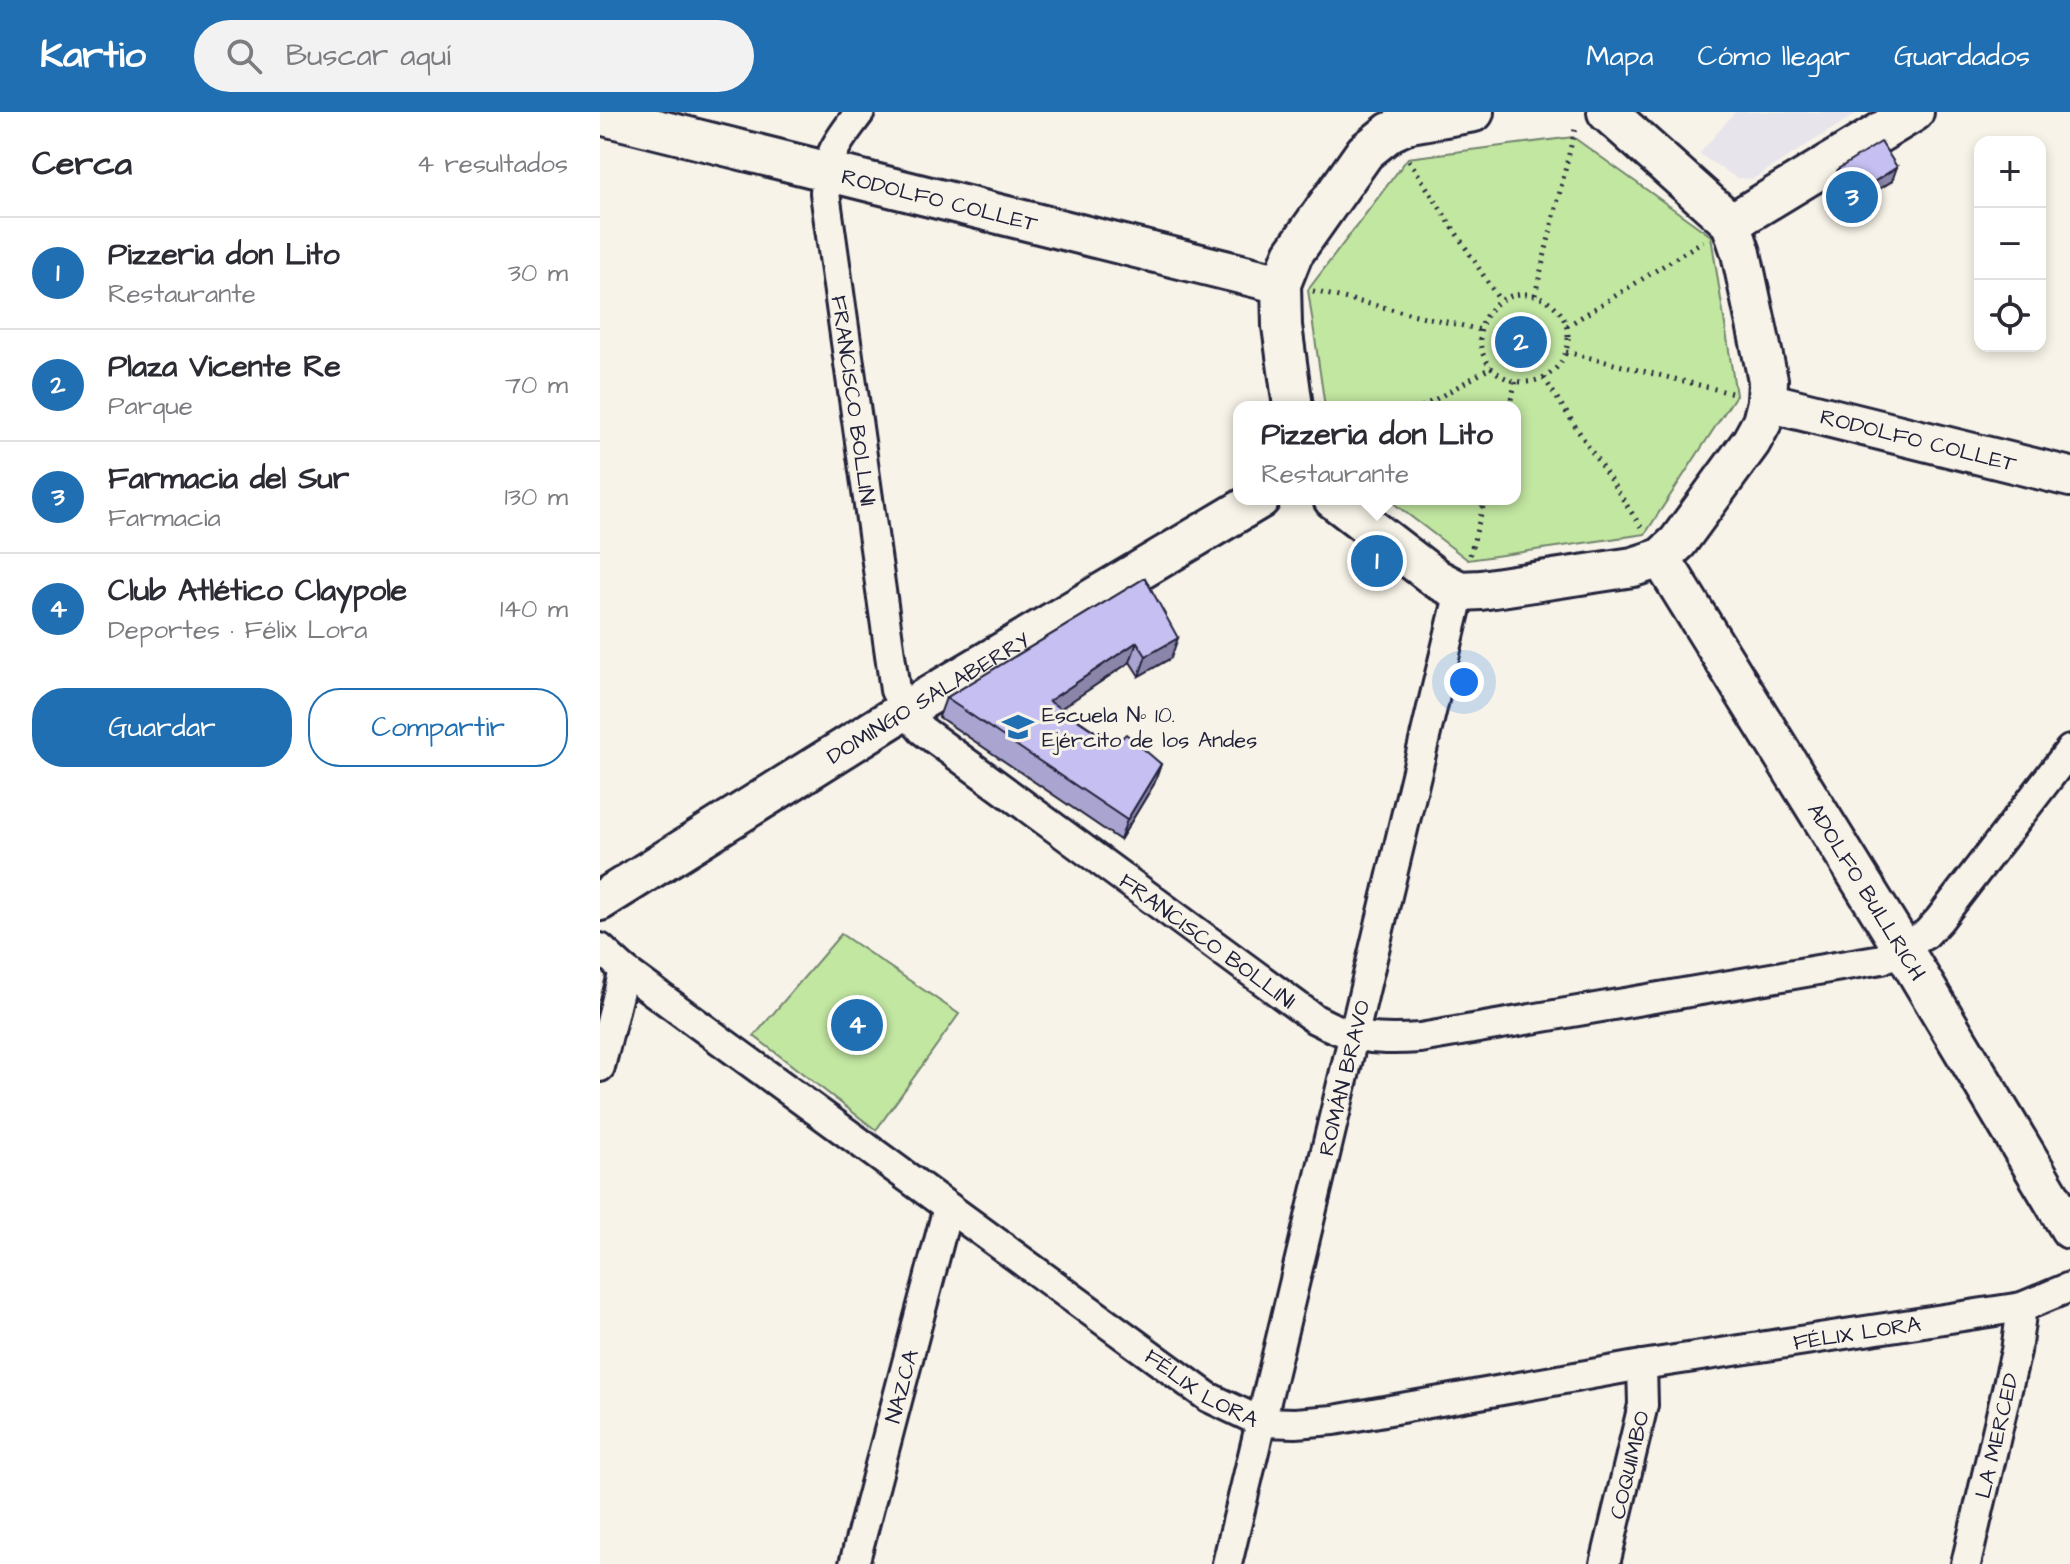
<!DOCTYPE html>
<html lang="es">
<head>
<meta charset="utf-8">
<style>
	:root { --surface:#fff; --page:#f2f2f3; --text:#2b2b33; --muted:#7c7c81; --line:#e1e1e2; --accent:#1f6fb2 }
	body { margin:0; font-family:"Architects Daughter",sans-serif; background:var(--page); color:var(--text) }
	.controls { position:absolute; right:24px; top:24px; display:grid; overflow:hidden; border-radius:16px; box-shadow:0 4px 12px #0003 }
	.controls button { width:72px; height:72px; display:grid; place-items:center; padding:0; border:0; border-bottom:2px solid var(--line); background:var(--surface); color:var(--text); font:40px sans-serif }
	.you { position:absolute; left:864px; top:570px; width:28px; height:28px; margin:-20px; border:6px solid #fff; border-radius:50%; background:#1a73e8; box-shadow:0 0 0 12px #1a73e833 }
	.badge { display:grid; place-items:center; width:52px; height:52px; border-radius:50%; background:var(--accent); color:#fff; font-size:26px; font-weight:700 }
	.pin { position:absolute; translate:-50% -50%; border:4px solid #fff; box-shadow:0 2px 8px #0006 }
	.popup { position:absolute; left:633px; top:289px; width:288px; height:104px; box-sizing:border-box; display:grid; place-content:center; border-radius:16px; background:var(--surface); filter:drop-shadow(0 2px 6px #0005); font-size:26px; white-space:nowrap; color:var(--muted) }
	.popup b { font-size:30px; color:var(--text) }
	.popup::after { content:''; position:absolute; left:50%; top:100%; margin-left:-16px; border:16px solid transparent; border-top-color:var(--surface) }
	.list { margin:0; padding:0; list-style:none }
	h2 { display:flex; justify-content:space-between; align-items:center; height:104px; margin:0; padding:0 32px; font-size:34px }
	h2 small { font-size:26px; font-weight:400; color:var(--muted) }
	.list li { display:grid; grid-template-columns:52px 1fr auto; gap:24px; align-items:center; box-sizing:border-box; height:112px; padding:0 32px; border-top:2px solid var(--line) }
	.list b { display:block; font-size:30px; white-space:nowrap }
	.list p { margin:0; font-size:26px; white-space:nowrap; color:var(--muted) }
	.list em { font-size:26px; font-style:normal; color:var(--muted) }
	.actions { display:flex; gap:16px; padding:24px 32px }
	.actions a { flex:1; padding:18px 0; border:2px solid var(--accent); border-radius:32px; text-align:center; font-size:28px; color:var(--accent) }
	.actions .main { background:var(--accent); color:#fff }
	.icon { flex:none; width:44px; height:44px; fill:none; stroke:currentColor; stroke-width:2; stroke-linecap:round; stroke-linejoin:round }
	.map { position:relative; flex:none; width:1470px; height:1452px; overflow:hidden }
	header { display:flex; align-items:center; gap:48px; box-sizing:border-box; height:112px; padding:0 40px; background:var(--accent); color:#fff }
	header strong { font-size:38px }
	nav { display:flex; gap:44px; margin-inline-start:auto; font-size:28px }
	.search { width:560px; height:72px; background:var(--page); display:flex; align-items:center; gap:20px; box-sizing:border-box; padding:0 28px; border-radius:44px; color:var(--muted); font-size:30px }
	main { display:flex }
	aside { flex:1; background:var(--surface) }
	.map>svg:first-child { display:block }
	.built { fill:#e8e4eb }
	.green { fill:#c2e7a1; stroke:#72846e; stroke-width:2 }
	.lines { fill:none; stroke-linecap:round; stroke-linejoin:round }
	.street-casing { stroke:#22223b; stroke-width:34 }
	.secondary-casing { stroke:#22223b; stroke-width:44 }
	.path { stroke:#22223b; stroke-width:5; stroke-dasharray:2 6; stroke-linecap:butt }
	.street { stroke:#f7f3e8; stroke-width:28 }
	.secondary { stroke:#f7f3e8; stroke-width:38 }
	.wall { fill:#aaa5d0; stroke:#22223b; stroke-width:2 }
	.shaded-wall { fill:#8b86a9; stroke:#22223b; stroke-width:2 }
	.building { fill:#c6c0f2; stroke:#22223b; stroke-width:2 }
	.labels { text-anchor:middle; stroke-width:6; stroke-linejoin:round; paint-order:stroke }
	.street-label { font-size:22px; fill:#22223b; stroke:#f7f3e8 }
	.poi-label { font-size:22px; fill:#22223b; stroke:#f7f3e8; text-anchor:start }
</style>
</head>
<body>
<header>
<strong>Kartio</strong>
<div class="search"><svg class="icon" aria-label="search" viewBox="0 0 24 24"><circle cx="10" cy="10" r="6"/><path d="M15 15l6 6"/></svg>Buscar aquí</div>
<nav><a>Mapa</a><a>Cómo llegar</a><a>Guardados</a></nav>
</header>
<main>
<aside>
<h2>Cerca<small>4 resultados</small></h2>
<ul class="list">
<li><span class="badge">1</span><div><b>Pizzeria don Lito</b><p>Restaurante</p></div><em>30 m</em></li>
<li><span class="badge">2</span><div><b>Plaza Vicente Re</b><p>Parque</p></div><em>70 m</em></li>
<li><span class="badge">3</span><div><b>Farmacia del Sur</b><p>Farmacia</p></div><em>130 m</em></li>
<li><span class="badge">4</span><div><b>Club Atlético Claypole</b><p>Deportes · Félix Lora</p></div><em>140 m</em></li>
</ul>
<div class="actions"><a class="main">Guardar</a><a>Compartir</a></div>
</aside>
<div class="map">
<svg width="1470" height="1452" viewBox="0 0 1470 1452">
	<rect width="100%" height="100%" fill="#f7f3e8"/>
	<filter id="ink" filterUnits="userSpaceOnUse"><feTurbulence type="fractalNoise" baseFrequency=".0125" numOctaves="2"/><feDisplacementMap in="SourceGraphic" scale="16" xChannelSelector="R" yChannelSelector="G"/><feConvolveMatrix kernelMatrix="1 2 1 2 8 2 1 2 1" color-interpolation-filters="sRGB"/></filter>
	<g filter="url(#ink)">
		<polygon class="built" points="1135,0 1259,0 1153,67 1137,66 1099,42"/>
		<g class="green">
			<polygon points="973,25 1111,124 1136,283 1045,422 868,448 788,387 915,387 915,295 725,295 708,178 808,46"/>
			<polygon points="241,822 359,902 276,1018 154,924"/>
		</g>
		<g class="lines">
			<defs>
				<g id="street">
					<path id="s1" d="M260,0C237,31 227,40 225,81L295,578L305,598L322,618L715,907C752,927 778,929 820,926L1282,847L1326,822L1339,808L1470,638"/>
					<path id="s2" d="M0,836L24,858L608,1285L661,1310L695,1311L734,1308L1042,1253L1422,1195L1470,1175"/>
					<polyline points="0,955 24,858"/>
					<path id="s3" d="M254,1452L348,1095"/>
					<path id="s4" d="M627,1452L860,479"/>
					<path id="s5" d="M1005,1452L1043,1293L1042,1253"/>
					<path id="s6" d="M1366,1452L1416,1239L1422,1195"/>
				</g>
				<g id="secondary">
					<path id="s7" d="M0,3L681,172"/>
					<polyline points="1131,111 1314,0"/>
					<path id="s8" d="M1167,290L1470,365"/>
					<polyline points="693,295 682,214 681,172 693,142 765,40 790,20 810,11 874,0"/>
					<polyline points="733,387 837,467 860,479 881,478 1033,455 1061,446 1078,430 1151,330 1162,310 1167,290 1168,268 1141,141 1131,111 1007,0"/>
					<path id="s9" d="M1061,446L1303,837L1470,1117"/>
					<path id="s10" d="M0,789L305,598L660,387"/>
				</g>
			</defs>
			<use href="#street" class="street-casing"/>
			<use href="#secondary" class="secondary-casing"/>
			<g class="path">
				<polyline points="809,48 900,189"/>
				<polyline points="713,179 881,218"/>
				<circle cx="924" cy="226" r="44"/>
				<polyline points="935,183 975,17"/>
				<polyline points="967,214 1103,129"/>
				<polyline points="966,240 1135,282"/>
				<polyline points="944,266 1041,415"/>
				<polyline points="822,295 892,255"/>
				<polyline points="909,295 916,269"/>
				<polyline points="870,443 885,387"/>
			</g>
			<use href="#street" class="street"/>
			<use href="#secondary" class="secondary"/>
		</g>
		<g class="wall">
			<polygon points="1238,57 1292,69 1242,100 1233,70"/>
			<polygon points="545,466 571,546 539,564 530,550 461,596 515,633 561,652 554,672 520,728 339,605 346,586"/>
		</g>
		<g class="shaded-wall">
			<polygon points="1297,55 1292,69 1242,100 1247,87"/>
			<polygon points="578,526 571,546 539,564 546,544"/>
			<polygon points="537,530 530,550 442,609 449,589"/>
			<polygon points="561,652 554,672 520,728 527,708"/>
		</g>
		<g class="building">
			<polygon points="1281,30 1297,55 1247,87 1238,57"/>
			<polygon points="545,466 578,526 546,544 537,530 449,589 515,633 526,622 561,652 527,708 346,586"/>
		</g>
	</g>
	<defs>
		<symbol id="school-bare" viewBox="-9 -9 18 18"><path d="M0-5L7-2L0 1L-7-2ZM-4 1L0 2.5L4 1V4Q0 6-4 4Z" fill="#1f6fb2" stroke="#f7f3e8" stroke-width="2.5" paint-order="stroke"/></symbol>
	</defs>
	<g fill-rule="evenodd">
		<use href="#school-bare" x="396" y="593" width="44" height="44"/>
	</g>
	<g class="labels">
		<g class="street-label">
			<text dy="8" stroke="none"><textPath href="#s7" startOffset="350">RODOLFO COLLET</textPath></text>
			<text dy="8" stroke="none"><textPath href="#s1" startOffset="300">FRANCISCO BOLLINI</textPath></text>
			<text dy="8" stroke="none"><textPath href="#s8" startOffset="156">RODOLFO COLLET</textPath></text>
			<text dy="8" stroke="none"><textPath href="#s10" startOffset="386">DOMINGO SALABERRY</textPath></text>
			<text dy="8" stroke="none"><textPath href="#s9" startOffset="392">ADOLFO BULLRICH</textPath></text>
			<text dy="8" stroke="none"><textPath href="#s1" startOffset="996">FRANCISCO BOLLINI</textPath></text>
			<text dy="8" stroke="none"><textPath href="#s4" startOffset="500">ROMÁN BRAVO</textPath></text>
			<text dy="8" stroke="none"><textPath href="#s2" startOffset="1418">FÉLIX LORA</textPath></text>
			<text dy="8" stroke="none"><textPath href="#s2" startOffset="746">FÉLIX LORA</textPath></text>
			<text dy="8" stroke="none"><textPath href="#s3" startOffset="184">NAZCA</textPath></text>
			<text dy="8" stroke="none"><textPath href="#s6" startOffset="132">LA MERCED</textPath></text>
			<text dy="8" stroke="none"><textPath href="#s5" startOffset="102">COQUIMBO</textPath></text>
		</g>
		<g class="poi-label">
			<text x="442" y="610">Escuela Nº 10.<tspan x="442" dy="25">Ejército de los Andes</tspan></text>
		</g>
	</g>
</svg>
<div class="controls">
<button>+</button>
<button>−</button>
<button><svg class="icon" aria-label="locate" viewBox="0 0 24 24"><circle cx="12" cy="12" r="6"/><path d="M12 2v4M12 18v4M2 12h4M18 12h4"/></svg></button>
</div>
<div class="you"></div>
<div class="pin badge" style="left:777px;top:449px">1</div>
<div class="popup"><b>Pizzeria don Lito</b>Restaurante</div>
<div class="pin badge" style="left:921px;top:230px">2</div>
<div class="pin badge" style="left:1252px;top:85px">3</div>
<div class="pin badge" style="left:257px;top:913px">4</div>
</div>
</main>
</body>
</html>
